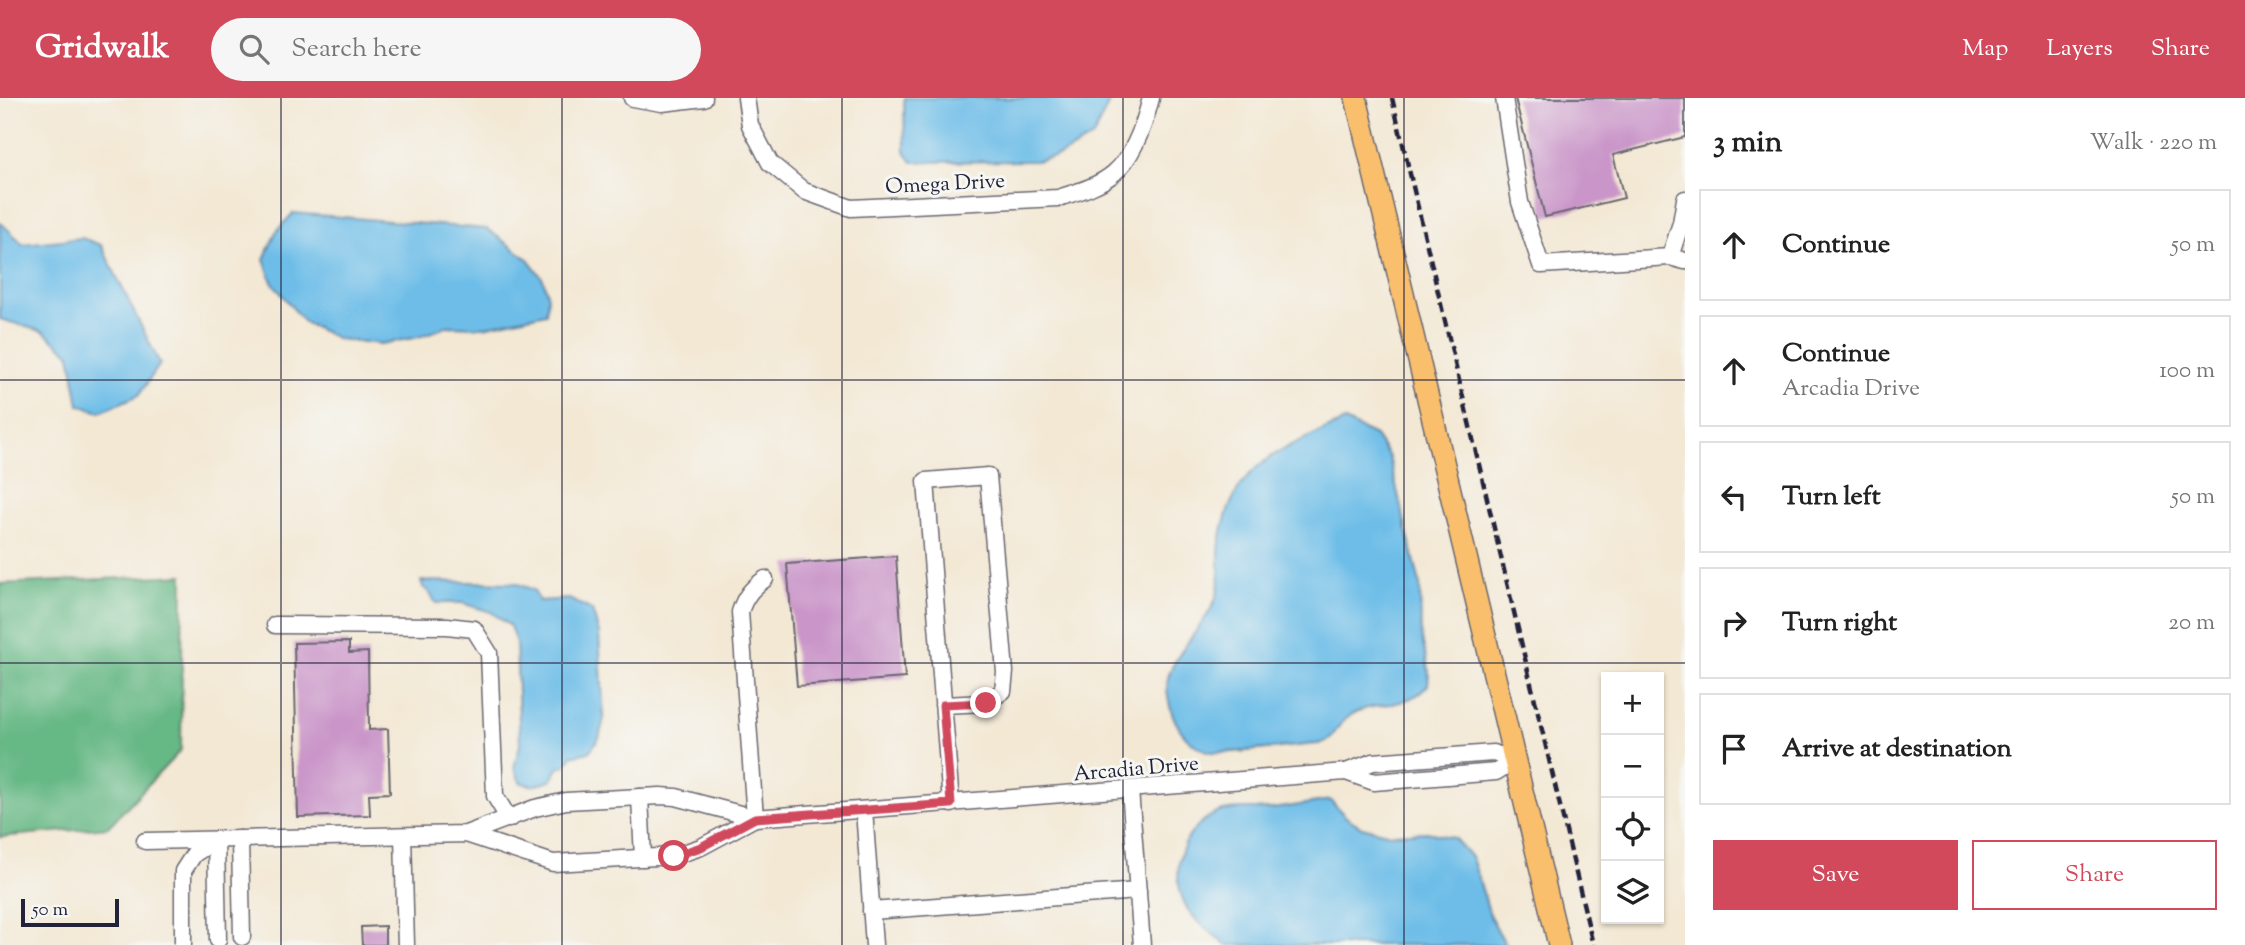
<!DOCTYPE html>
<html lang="en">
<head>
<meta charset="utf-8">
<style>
	:root { --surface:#fff; --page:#f6f6f6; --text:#222; --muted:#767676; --line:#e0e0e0; --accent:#d1495b }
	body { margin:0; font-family:"Sorts Mill Goudy",serif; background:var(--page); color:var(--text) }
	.controls { position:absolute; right:21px; bottom:21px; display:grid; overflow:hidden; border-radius:0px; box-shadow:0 2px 5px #0004 }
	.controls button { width:63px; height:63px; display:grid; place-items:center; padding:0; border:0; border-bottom:2px solid var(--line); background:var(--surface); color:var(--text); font:35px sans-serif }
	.scale { position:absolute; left:21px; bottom:18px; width:98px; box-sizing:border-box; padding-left:7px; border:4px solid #22223b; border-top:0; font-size:19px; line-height:24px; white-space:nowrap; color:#22223b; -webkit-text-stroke:5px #f6f6f2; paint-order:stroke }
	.stop { position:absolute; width:21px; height:21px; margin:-16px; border:5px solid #d1495b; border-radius:50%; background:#fff }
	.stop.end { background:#d1495b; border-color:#fff; box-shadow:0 2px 7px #0008 }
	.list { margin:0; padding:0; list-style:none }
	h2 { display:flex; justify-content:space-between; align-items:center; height:91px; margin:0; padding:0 28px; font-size:30px }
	h2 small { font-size:23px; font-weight:400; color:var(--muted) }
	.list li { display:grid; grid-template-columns:46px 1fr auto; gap:21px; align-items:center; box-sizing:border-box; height:112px; margin:0 14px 14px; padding:0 14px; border:2px solid var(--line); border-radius:0px }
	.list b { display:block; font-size:26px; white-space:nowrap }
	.list p { margin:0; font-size:23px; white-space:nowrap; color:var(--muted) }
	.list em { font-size:23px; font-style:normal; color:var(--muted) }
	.actions { display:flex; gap:14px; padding:21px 28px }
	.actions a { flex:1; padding:16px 0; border:2px solid var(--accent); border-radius:0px; text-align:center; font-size:24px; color:var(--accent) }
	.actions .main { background:var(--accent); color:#fff }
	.icon { flex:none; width:38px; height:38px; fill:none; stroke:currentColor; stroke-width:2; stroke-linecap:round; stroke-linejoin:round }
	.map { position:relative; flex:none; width:1685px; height:847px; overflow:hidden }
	header { display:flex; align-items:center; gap:42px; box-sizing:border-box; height:98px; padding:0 35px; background:var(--accent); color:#fff }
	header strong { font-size:33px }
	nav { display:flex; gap:38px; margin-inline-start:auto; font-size:24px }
	.search { width:490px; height:63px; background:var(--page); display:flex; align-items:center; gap:18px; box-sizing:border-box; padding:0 24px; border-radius:38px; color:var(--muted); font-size:26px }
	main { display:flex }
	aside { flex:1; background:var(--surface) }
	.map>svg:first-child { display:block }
	.forest { fill:#66b885; stroke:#446d60; stroke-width:2 }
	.water { fill:#6dbde8; stroke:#487092; stroke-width:2 }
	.building { fill:#ca96c9 }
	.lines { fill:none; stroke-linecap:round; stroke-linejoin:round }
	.minor-casing { stroke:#6b6771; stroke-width:19 }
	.major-casing { stroke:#6b6771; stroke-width:24 }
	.minor { stroke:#fff; stroke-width:16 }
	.major { stroke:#f9bf6d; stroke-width:21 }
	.rail { stroke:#22223b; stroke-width:4.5; stroke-dasharray:10 5; stroke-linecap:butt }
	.route { stroke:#d1495b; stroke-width:9 }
	.grid { fill:none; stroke:#22223b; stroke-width:2; stroke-opacity:0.55 }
	.labels { text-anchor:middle; stroke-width:6; stroke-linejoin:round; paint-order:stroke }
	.street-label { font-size:21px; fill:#22223b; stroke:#f6f6f2 }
</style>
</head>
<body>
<header>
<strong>Gridwalk</strong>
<div class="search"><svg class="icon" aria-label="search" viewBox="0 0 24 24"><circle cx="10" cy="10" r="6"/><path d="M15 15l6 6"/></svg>Search here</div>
<nav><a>Map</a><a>Layers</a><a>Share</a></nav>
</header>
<main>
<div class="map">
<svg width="1685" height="847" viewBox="0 0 1685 847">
	<rect width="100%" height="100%" fill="#f6f6f2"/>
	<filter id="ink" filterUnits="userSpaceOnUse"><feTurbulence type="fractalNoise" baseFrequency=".0143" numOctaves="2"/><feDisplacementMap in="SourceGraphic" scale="14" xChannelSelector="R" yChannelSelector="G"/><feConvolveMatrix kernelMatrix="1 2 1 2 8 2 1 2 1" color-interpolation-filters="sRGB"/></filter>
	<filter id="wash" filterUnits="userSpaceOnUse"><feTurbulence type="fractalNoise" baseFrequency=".00686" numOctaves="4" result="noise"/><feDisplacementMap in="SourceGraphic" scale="28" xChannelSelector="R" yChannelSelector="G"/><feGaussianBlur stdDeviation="1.57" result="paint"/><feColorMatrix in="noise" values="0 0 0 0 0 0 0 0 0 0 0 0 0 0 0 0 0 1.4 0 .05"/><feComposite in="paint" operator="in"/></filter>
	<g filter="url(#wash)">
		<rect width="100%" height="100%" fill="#f3e8d4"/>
		<polygon class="forest" points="183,477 181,652 108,729 0,739 0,486"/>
		<g class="water">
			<polygon points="904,0 1111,0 1093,39 1061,57 1038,63 912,64 905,53"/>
			<polygon points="293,115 487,131 528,161 543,181 548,199 546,215 484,229 447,228 419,239 381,246 338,241 304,224 272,184 264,161 276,134"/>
			<polygon points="0,124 23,146 82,140 101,147 160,266 139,297 100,314 79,307 70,256 44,234 0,221"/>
			<path d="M1345,323L1375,338L1389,359L1420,486L1421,536L1429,574L1428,587C1424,591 1420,596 1415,598C1394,611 1366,603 1346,621C1333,631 1337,641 1318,646C1299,647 1219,658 1207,653C1190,647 1178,632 1172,615C1168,603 1165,586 1170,574C1180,549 1201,531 1213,507C1224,484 1216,467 1220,444C1232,365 1280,352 1345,323Z"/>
			<path d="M421,483L515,485L534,492L539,503L569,501L592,512L599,535L604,621L599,640L589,654L572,658L565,668L558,670L552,682C540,687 532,690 520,684L514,669L520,647L516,545L510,528L491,514L462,505H436L428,493L423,489Z"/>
			<path d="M1330,702L1346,719L1362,729L1391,736L1427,734L1454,740L1472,760L1491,820L1506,847H1226C1214,836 1195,824 1187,810C1167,774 1182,725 1223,713C1238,709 1256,712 1271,711C1291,709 1311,705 1330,702Z"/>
		</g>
		<g id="blocks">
			<g class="building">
				<polygon points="1515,0 1685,0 1685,39 1613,57 1624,100 1545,119"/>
				<polygon points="896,458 905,580 797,588 787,466"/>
				<polygon points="349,544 349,555 368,554 369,632 388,631 390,695 369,696 370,717 298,719 294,545"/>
				<polygon points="385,828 385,847 362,847 361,829"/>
			</g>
		</g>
	</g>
	<g filter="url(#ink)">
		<use href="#blocks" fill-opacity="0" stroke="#6b6771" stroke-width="2"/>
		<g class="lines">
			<defs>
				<g id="minor">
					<polyline points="632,0 662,5 704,0"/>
					<path d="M746,0L750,27L770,65L804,93L851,110L1058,100C1077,94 1099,88 1114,75C1134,58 1145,24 1151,0"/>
					<polyline points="1504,0 1520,104 1541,167 1670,159 1685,163"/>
					<polyline points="1670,159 1681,125 1685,101"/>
					<path d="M765,481C752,490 745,498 740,514L755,720L1346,674L1374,684L1496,674L1515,662"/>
					<polyline points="275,527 447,528 474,531 489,555 495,698 509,721"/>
					<polyline points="943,607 986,605 1003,593 1005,574 988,378 926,383 951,706"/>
					<polyline points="1346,674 1373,664 1493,655 1515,662"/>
					<polyline points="1130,692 1142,847"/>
					<polyline points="640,699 643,760"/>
					<polyline points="864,712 874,847"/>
					<polyline points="403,738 406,847"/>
					<polyline points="240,741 242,839"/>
					<polyline points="216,742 218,842"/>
					<polyline points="145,743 466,736 535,710 566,703 660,698 676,699 755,720 701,749 674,758 553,765 466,736"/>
					<polyline points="871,813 1138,793"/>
					<polyline points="183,847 183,773 194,756 216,742"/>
				</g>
				<polyline id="major" points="1356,0 1559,847"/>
			</defs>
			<use href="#minor" class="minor-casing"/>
			<use href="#major" class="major-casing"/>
			<use href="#minor" class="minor"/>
			<use href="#major" class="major"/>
			<polyline class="rail" points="1392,0 1593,847"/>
		</g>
	</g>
	<g class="lines" filter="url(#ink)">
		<polyline class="route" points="674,758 701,749 755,720 951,706 943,607 986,605"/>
	</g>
	<path class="grid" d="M281,0V847M562,0V847M842,0V847M1123,0V847M1404,0V847M0,282H1685M0,565H1685"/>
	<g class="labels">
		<g class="street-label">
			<text transform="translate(945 85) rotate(-3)" y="7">Omega Drive</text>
			<text transform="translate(1136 670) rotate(-5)" y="7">Arcadia Drive</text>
		</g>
	</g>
</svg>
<div class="controls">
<button>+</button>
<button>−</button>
<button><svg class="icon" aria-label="locate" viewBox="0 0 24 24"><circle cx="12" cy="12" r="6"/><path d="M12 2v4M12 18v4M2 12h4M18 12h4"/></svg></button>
<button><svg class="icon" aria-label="layers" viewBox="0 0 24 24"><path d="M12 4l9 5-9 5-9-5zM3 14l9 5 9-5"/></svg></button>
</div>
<div class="scale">50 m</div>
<div class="stop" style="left:674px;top:758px"></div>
<div class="stop end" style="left:986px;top:605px"></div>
</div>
<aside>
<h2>3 min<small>Walk · 220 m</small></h2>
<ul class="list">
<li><svg class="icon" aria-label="ahead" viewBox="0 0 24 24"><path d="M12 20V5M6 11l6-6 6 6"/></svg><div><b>Continue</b></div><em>50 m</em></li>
<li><svg class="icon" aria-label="ahead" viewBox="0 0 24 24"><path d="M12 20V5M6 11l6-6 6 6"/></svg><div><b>Continue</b><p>Arcadia Drive</p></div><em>100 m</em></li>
<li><svg class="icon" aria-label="left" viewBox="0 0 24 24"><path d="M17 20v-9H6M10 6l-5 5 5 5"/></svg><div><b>Turn left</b></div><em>50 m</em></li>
<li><svg class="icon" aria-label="right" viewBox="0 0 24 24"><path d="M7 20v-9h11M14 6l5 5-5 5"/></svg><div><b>Turn right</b></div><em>20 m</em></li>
<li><svg class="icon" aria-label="arrive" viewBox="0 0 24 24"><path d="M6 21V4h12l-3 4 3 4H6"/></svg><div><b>Arrive at destination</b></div></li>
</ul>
<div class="actions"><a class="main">Save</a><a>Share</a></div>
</aside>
</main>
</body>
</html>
